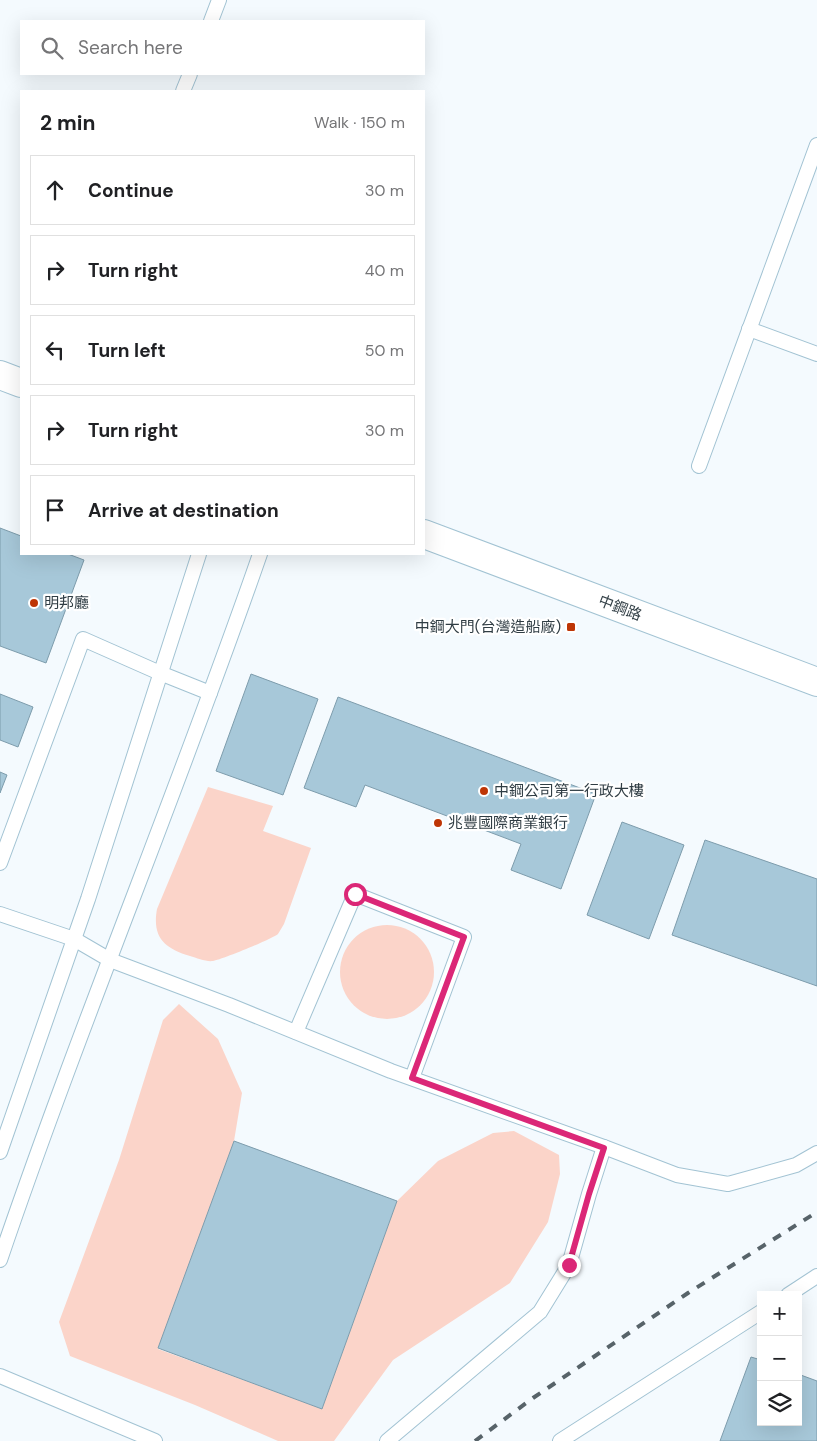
<!DOCTYPE html>
<html lang="en">
<head>
<meta charset="utf-8">
<style>
	:root { --surface:#fff; --page:#f6f6f6; --text:#202124; --muted:#757577; --line:#e0e0e0 }
	body { margin:0; font-family:"DM Sans","Noto Sans TC",sans-serif; background:var(--page); color:var(--text) }
	.controls { position:absolute; right:15px; bottom:15px; display:grid; overflow:hidden; border-radius:0px; box-shadow:0 5px 20px #0002 }
	.controls button { width:45px; height:45px; display:grid; place-items:center; padding:0; border:0; border-bottom:1px solid var(--line); background:var(--surface); color:var(--text); font:25px sans-serif }
	.stop { position:absolute; width:15px; height:15px; margin:-11px; border:4px solid #db2777; border-radius:50%; background:#fff }
	.stop.end { background:#db2777; border-color:#fff; box-shadow:0 1px 5px #0008 }
	.list { margin:0; padding:0; list-style:none }
	h2 { display:flex; justify-content:space-between; align-items:center; height:65px; margin:0; padding:0 20px; font-size:21px }
	h2 small { font-size:16px; font-weight:400; color:var(--muted) }
	.list li { display:grid; grid-template-columns:32px 1fr auto; gap:15px; align-items:center; box-sizing:border-box; height:70px; margin:0 10px 10px; padding:0 10px; border:1px solid var(--line); border-radius:0px }
	.list b { display:block; font-size:19px; white-space:nowrap }
	.list em { font-size:16px; font-style:normal; color:var(--muted) }
	.icon { flex:none; width:28px; height:28px; fill:none; stroke:currentColor; stroke-width:2; stroke-linecap:round; stroke-linejoin:round }
	.map { position:relative; flex:none; width:817px; height:1441px; overflow:hidden }
	.search { position:absolute; background:var(--surface); box-shadow:0 5px 20px #0002; left:20px; top:20px; width:405px; height:55px; display:flex; align-items:center; gap:12px; box-sizing:border-box; padding:0 18px; border-radius:0px; color:var(--muted); font-size:19px }
	.panel { position:absolute; background:var(--surface); box-shadow:0 5px 20px #0002; left:20px; top:90px; width:405px; height:465px; border-radius:0px }
	.map>svg:first-child { display:block }
	.green { fill:#fbd4c9 }
	.building { fill:#a7c8d9; stroke:#7d9cac }
	.lines { fill:none; stroke-linecap:round; stroke-linejoin:round }
	.lane-casing { stroke:#a2c3d3; stroke-width:16 }
	.street-casing { stroke:#a2c3d3; stroke-width:30 }
	.lane { stroke:#fff; stroke-width:14 }
	.street { stroke:#fff; stroke-width:28 }
	.rail { stroke:#576369; stroke-width:4; stroke-dasharray:9 9; stroke-linecap:butt }
	.route { stroke:#db2777; stroke-width:6 }
	.poi-dot { fill:#be3505; stroke:#fff; stroke-width:2 }
	.labels { text-anchor:middle; stroke-width:4.5; stroke-linejoin:round; paint-order:stroke }
	.poi-label { font-size:15px; fill:#303d44; stroke:#fff; text-anchor:start }
	.street-label { font-size:15px; fill:#303d44; stroke:#fff }
</style>
</head>
<body>
<div class="map">
<svg width="817" height="1441" viewBox="0 0 817 1441">
	<rect width="100%" height="100%" fill="#f4fafe"/>
	<g class="green">
		<path d="M208,787L273,806L263,831L311,848L284,924C282,927 280,931 278,934C272,939 221,960 213,961C206,962 197,958 190,956C164,948 152,937 157,909Z"/>
		<circle cx="387" cy="972" r="47"/>
		<polygon points="179,1004 218,1039 242,1093 234,1141 158,1349 322,1409 397,1201 438,1161 493,1133 514,1131 559,1155 560,1174 548,1222 510,1283 393,1360 334,1441 278,1441 195,1405 70,1356 59,1322 119,1160 163,1020"/>
	</g>
	<g class="building">
		<polygon points="0,528 21,536 21,554 68,554 84,560 46,663 0,646"/>
		<polygon points="251,674 318,699 283,795 216,771"/>
		<polygon points="0,694 33,707 18,747 0,740"/>
		<polygon points="338,697 596,794 561,889 511,870 521,844 365,785 356,807 304,788"/>
		<polygon points="0,772 7,775 0,793"/>
		<polygon points="622,822 684,845 649,939 587,915"/>
		<polygon points="705,840 817,879 817,986 672,935"/>
		<polygon points="234,1141 397,1201 322,1409 158,1348"/>
		<polygon points="751,1357 761,1360 761,1422 798,1422 798,1374 817,1381 817,1441 720,1441"/>
	</g>
	<g class="lines">
		<defs>
			<g id="lane">
				<polyline points="211,21 219,0"/>
				<polyline points="183,91 190,74"/>
				<polyline points="749,329 817,354"/>
				<polyline points="699,466 817,145"/>
				<polyline points="0,863 83,639 160,673 210,693"/>
				<polyline points="0,914 74,939 110,960 229,1005 391,1071 604,1147 677,1175 728,1184 796,1165 817,1153"/>
				<polyline points="296,1032 355,894 464,937 412,1078"/>
				<polyline points="0,1152 88,899 199,554"/>
				<path d="M0,1260C81,1022 178,791 260,554"/>
				<polyline points="788,1295 817,1276"/>
				<polyline points="0,1376 155,1441"/>
				<polyline points="387,1441 540,1312 569,1265 589,1194 604,1147"/>
				<polyline points="560,1441 761,1312"/>
			</g>
			<g id="street">
				<polyline points="0,375 21,383"/>
				<polyline points="424,534 817,682"/>
			</g>
		</defs>
		<use href="#lane" class="lane-casing"/>
		<use href="#street" class="street-casing"/>
		<use href="#lane" class="lane"/>
		<use href="#street" class="street"/>
		<polyline class="rail" points="475,1441 533,1398 688,1293 817,1212"/>
	</g>
	<g class="lines">
		<polyline class="route" points="355,894 464,937 412,1078 604,1148 589,1194 569,1265"/>
	</g>
	<g class="poi-dot">
		<circle cx="34" cy="603" r="5"/>
		<rect x="566" y="622" width="10" height="10" rx="2.5"/>
		<circle cx="484" cy="791" r="5"/>
		<circle cx="438" cy="823" r="5"/>
	</g>
	<g class="labels">
		<g class="poi-label">
			<text x="44" y="608">明邦廳</text>
			<text x="561" y="632" text-anchor="end">中鋼大門(台灣造船廠)</text>
			<text x="494" y="796">中鋼公司第一行政大樓</text>
			<text x="448" y="828">兆豐國際商業銀行</text>
		</g>
		<g class="street-label">
			<text transform="translate(620 608) rotate(21)" y="5">中鋼路</text>
		</g>
	</g>
</svg>
<div class="controls">
<button>+</button>
<button>−</button>
<button><svg class="icon" aria-label="layers" viewBox="0 0 24 24"><path d="M12 4l9 5-9 5-9-5zM3 14l9 5 9-5"/></svg></button>
</div>
<div class="stop" style="left:355px;top:894px"></div>
<div class="stop end" style="left:569px;top:1265px"></div>
<div class="search"><svg class="icon" aria-label="search" viewBox="0 0 24 24"><circle cx="10" cy="10" r="6"/><path d="M15 15l6 6"/></svg>Search here</div>
<section class="panel">
<h2>2 min<small>Walk · 150 m</small></h2>
<ul class="list">
<li><svg class="icon" aria-label="ahead" viewBox="0 0 24 24"><path d="M12 20V5M6 11l6-6 6 6"/></svg><div><b>Continue</b></div><em>30 m</em></li>
<li><svg class="icon" aria-label="right" viewBox="0 0 24 24"><path d="M7 20v-9h11M14 6l5 5-5 5"/></svg><div><b>Turn right</b></div><em>40 m</em></li>
<li><svg class="icon" aria-label="left" viewBox="0 0 24 24"><path d="M17 20v-9H6M10 6l-5 5 5 5"/></svg><div><b>Turn left</b></div><em>50 m</em></li>
<li><svg class="icon" aria-label="right" viewBox="0 0 24 24"><path d="M7 20v-9h11M14 6l5 5-5 5"/></svg><div><b>Turn right</b></div><em>30 m</em></li>
<li><svg class="icon" aria-label="arrive" viewBox="0 0 24 24"><path d="M6 21V4h12l-3 4 3 4H6"/></svg><div><b>Arrive at destination</b></div></li>
</ul>
</section>
</div>
</body>
</html>
